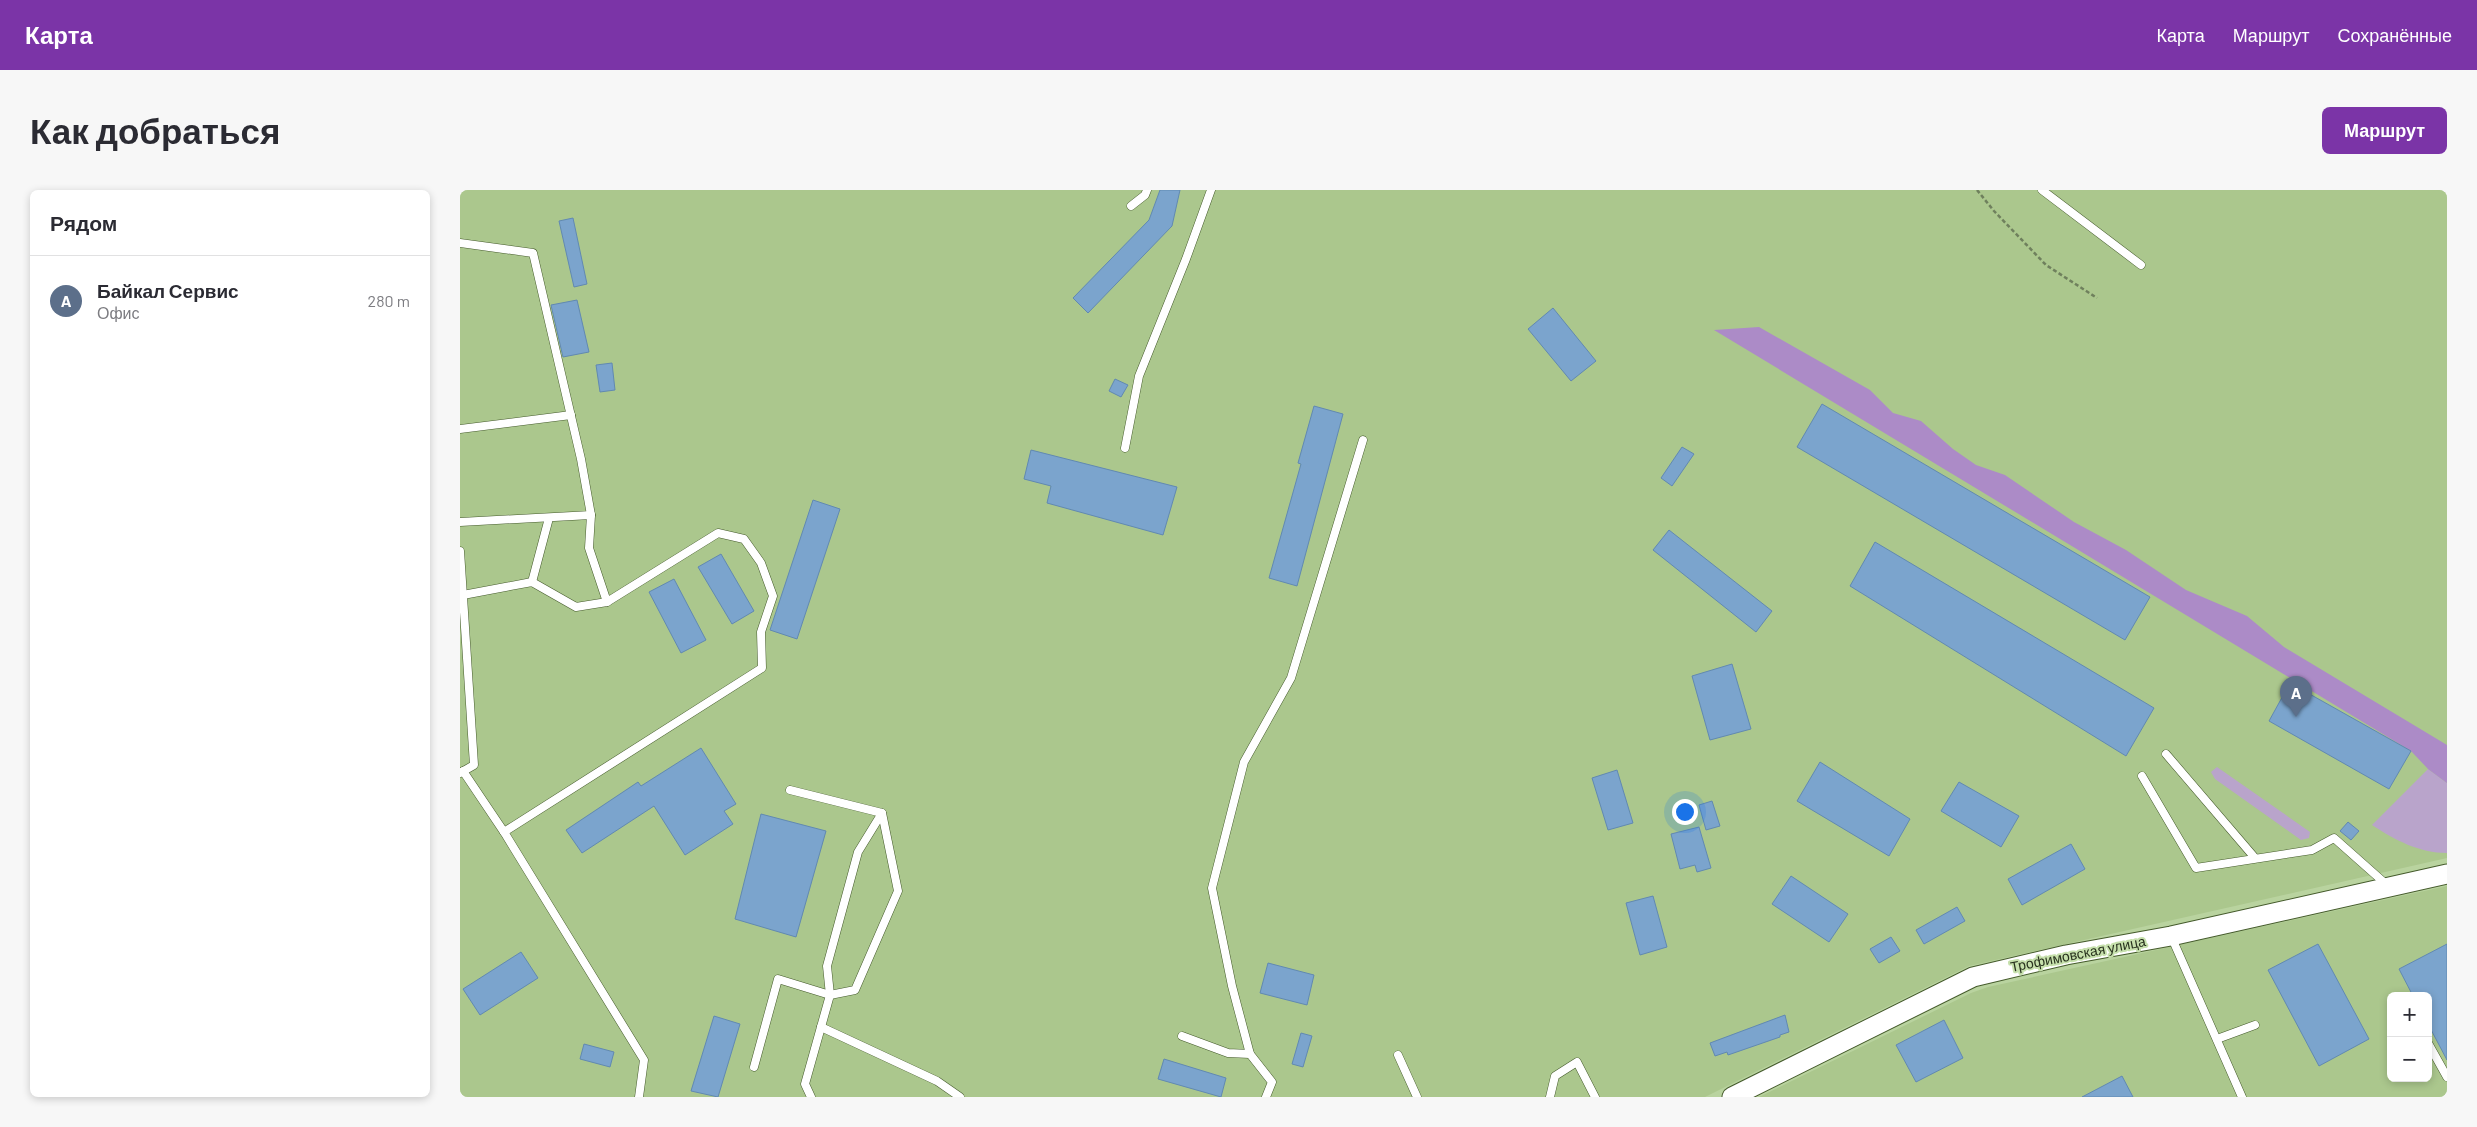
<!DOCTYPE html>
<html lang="ru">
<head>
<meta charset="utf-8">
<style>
	:root { --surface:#fff; --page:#f7f7f7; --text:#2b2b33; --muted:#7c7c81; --line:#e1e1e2; --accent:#7b34a7 }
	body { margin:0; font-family:Barlow,sans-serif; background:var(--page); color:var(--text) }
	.controls { position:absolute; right:15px; bottom:15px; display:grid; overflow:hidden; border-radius:8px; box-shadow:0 2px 8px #0003 }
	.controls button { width:45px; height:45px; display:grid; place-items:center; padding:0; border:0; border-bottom:1px solid var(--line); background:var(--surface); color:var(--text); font:25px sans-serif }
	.you { position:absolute; left:1224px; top:621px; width:18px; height:18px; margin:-12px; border:4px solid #fff; border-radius:50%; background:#1a73e8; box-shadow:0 0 0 8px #1a73e833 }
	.badge { display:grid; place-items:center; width:32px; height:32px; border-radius:50%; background:var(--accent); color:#fff; font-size:16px; font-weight:700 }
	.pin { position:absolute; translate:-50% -41px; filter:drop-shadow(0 1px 2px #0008) }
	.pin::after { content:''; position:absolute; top:26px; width:18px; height:15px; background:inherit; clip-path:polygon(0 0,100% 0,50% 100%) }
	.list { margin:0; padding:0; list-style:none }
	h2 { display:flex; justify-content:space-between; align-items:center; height:65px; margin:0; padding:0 20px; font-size:21px }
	h2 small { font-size:16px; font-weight:400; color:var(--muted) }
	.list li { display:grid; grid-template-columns:32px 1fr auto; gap:15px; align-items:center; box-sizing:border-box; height:90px; padding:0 20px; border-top:1px solid var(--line) }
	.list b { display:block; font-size:19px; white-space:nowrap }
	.list p { margin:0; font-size:16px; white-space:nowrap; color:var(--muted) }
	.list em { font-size:16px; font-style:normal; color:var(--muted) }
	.map { position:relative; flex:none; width:1987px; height:907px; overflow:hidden; border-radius:8px }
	header { display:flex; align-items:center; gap:30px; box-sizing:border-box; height:70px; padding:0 25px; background:var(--accent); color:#fff }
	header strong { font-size:24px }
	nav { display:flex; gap:28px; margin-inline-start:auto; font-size:18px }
	.intro { display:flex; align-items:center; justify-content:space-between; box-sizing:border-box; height:120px; padding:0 30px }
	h1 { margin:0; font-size:35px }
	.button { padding:12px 22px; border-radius:8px; background:var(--accent); color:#fff; font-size:18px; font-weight:700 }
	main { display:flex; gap:30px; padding:0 30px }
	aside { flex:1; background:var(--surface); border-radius:8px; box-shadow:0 2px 8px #0003 }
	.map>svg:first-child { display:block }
	.built { fill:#abc78d; fill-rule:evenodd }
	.green { fill:#b9a4cb }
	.forest { fill:#ac8bc7 }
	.building { fill:#7ba4cd; stroke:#6189b1 }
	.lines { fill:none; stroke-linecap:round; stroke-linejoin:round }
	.service-casing { stroke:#455b2c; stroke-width:9 }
	.tertiary-casing { stroke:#455b2c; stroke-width:21 }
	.path { stroke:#6f805d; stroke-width:2.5; stroke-dasharray:4 2.5; stroke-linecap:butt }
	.service { stroke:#fff; stroke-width:8 }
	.tertiary { stroke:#fff; stroke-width:19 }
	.labels { text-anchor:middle; stroke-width:4; stroke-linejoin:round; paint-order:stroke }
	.street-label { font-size:14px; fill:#28321e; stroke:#c6e0ac }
</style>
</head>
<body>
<header>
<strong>Карта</strong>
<nav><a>Карта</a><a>Маршрут</a><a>Сохранённые</a></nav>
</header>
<div class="intro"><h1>Как добраться</h1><a class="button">Маршрут</a></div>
<main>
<aside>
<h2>Рядом<small></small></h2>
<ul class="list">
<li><span class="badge" style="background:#5c6f8a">A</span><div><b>Байкал Сервис</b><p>Офис</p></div><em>280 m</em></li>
</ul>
</aside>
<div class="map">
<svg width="1987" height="907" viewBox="0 0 1987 907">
	<rect width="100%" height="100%" fill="#b9d39f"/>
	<g class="built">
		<polygon points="0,0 1987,0 1987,668 1509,776 1245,907 0,907"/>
		<path d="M1987,696V907H1299L1511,803L1528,797ZM1931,806H1968V888H1931Z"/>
	</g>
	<g class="green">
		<polygon points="1757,577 1850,642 1849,648 1841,650 1755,589 1751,582"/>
		<path d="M1968,579L1987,593V663C1959,663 1935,650 1912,635Z"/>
	</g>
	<polygon class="forest" points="1299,137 1410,200 1433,223 1461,231 1493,259 1516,275 1545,285 1614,332 1666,360 1726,400 1787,426 1824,457 1987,555 1987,593 1968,579 1951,561 1254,140"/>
	<g class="building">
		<polygon points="700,0 720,0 712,36 628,123 613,108 689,30"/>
		<polygon points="113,28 127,94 114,97 99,31"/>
		<polygon points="117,110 129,162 103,167 91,115"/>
		<polygon points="1093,118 1136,171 1111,191 1068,139"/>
		<polygon points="152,173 155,200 140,202 136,175"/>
		<polygon points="655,189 668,195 661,207 649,201"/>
		<polygon points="1362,214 1690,407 1665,450 1337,257"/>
		<polygon points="854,216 883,224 837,396 809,388 841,274 838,273"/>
		<polygon points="1222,257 1234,264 1212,296 1201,288"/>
		<polygon points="571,260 717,297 703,345 587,313 591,296 564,289"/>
		<polygon points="353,310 380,319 337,449 310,440"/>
		<polygon points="1209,340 1312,421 1296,442 1193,360"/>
		<polygon points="1415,352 1694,518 1666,566 1390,396"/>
		<polygon points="261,364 294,421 272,434 238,377"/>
		<polygon points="214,389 246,450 221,463 189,402"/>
		<polygon points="1272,474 1291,539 1250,550 1232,486"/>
		<polygon points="1830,493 1951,561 1929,599 1809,531"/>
		<polygon points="241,558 276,614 264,621 273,634 225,665 194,616 122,663 106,640 178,592 181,596"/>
		<polygon points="1360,572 1450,629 1429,666 1337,611"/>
		<polygon points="1157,580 1173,633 1148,640 1132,588"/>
		<polygon points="1499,592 1559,626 1541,657 1481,621"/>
		<polygon points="1252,611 1260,636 1246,640 1239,615"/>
		<polygon points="301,624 366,641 336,747 275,729"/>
		<polygon points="1888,632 1899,641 1891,650 1880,641"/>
		<polygon points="1239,637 1251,678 1237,682 1235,675 1220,679 1211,644"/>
		<polygon points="1611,654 1625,679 1562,715 1548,689"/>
		<polygon points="1331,686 1388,724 1369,752 1312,714"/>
		<polygon points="1193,706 1207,757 1180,765 1166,713"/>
		<polygon points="1497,717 1505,731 1464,754 1456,740"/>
		<polygon points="1431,747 1440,761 1419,773 1410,759"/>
		<polygon points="1858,754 1909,849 1859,876 1808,780"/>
		<polygon points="1987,754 1987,870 1968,834 1968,806 1953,806 1939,779"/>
		<polygon points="61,762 78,788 20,825 3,799"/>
		<polygon points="808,773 854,785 847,815 800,803"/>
		<polygon points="1325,825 1329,842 1320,845 1320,847 1268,865 1267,862 1255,866 1250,853"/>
		<polygon points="254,826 280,834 258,907 231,901"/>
		<polygon points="1484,830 1503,868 1456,892 1436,855"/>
		<polygon points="841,843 852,846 843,877 832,874"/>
		<polygon points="124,854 154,862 150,877 120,869"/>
		<polygon points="704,869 766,888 761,907 698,889"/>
		<polygon points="1662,886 1673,907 1622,907"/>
	</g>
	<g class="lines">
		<defs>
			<g id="service">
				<polyline points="1582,0 1681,75"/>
				<polyline points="671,16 685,5 687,0"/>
				<polyline points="0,53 73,63 121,269 131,325 0,332"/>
				<polyline points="0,239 111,225"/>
				<polyline points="665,258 679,186 726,69 751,0"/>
				<polyline points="0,361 14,575 0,583"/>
				<polyline points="72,392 89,328"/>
				<polyline points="3,405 72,392 116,417 147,412"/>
				<polyline points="1706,564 1795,668"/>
				<polyline points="3,581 44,642 302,478 301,442 313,406 301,373 284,349 258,343 147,412 129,358 131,325"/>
				<polyline points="1682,586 1736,678 1852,660 1874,648 1927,695"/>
				<polyline points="44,642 184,870 179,907"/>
				<polyline points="1711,746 1782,907"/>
				<polyline points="361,837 477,891 500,907"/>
				<polyline points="722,846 768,863 790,864"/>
				<polyline points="1757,849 1795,835"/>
				<polyline points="1968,853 1987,887"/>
				<polyline points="938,865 957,907"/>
				<polyline points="294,877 318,789 370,805 395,800 438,701 422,623 330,600"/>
				<polyline points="351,907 345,894 370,805 367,776 398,662 422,623"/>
				<polyline points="806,907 812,892 790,864 772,796 752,698 784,572 831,488 903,250"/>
				<polyline points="1090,907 1095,886 1117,872 1135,907"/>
			</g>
			<polyline id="tertiary" points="1272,907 1513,787 1606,765 1711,746 1987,684"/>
		</defs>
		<use href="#service" class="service-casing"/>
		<use href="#tertiary" class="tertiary-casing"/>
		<polyline class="path" points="1517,0 1534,21 1586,75 1637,108"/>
		<use href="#service" class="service"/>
		<use href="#tertiary" class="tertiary"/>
	</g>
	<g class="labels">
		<g class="street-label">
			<text transform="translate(1618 764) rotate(-11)" y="5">Трофимовская улица</text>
		</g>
	</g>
</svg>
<div class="controls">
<button>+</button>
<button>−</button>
</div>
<div class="you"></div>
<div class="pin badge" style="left:1836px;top:527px;background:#5c6f8a">A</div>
</div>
</main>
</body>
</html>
